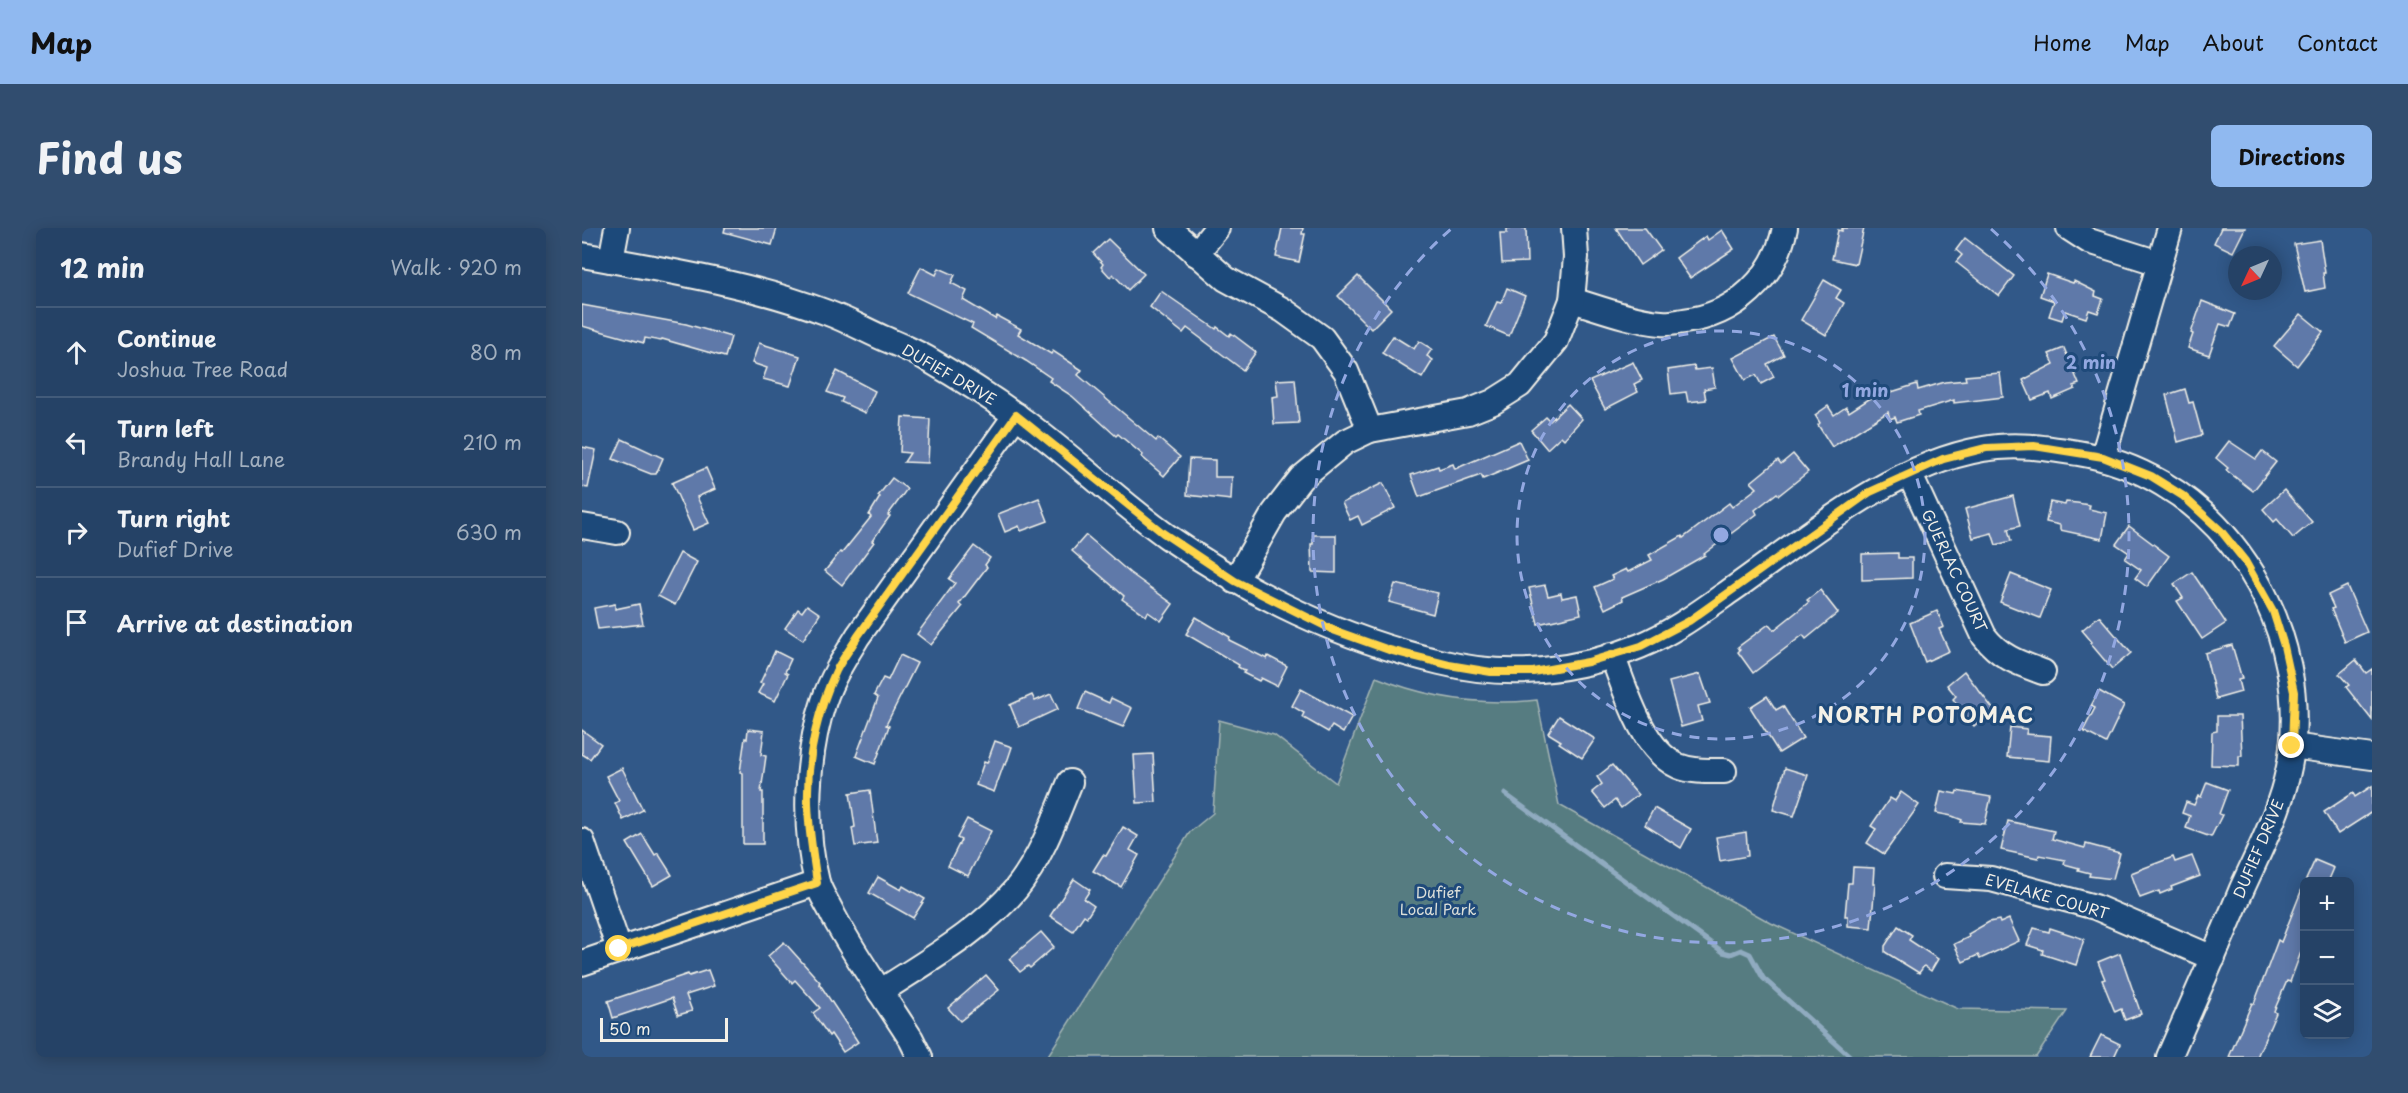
<!DOCTYPE html>
<html lang="en">
<head>
<meta charset="utf-8">
<style>
	:root { --surface:#254266; --page:#314d6f; --text:#f1f3f6; --muted:#a3b0bf; --line:#425b7a; --accent:#90b9f0 }
	body { margin:0; font-family:"Playpen Sans",sans-serif; background:var(--page); color:var(--text) }
	.controls { position:absolute; right:18px; bottom:18px; display:grid; overflow:hidden; border-radius:9px; box-shadow:0 3px 15px #0003 }
	.controls button { width:54px; height:54px; display:grid; place-items:center; padding:0; border:0; border-bottom:2px solid var(--line); background:var(--surface); color:var(--text); font:30px sans-serif }
	.compass { position:absolute; left:1646px; top:18px; width:54px; height:54px; border-radius:50%; background:var(--surface); box-shadow:0 3px 15px #0003; rotate:226deg }
	.scale { position:absolute; left:18px; bottom:15px; width:128px; box-sizing:border-box; padding-left:6px; border:3px solid #f4f1e8; border-top:0; font-size:16px; line-height:21px; white-space:nowrap; color:#f4f1e8; -webkit-text-stroke:4px #1f4a7a; paint-order:stroke }
	.stop { position:absolute; width:18px; height:18px; margin:-14px; border:4px solid #ffd54a; border-radius:50%; background:#fff }
	.stop.end { background:#ffd54a; border-color:#fff; box-shadow:0 2px 6px #0008 }
	.list { margin:0; padding:0; list-style:none }
	h2 { display:flex; justify-content:space-between; align-items:center; height:78px; margin:0; padding:0 24px; font-size:26px }
	h2 small { font-size:20px; font-weight:400; color:var(--muted) }
	.list li { display:grid; grid-template-columns:39px 1fr auto; gap:18px; align-items:center; box-sizing:border-box; height:90px; padding:0 24px; border-top:2px solid var(--line) }
	.list b { display:block; font-size:22px; white-space:nowrap }
	.list p { margin:0; font-size:20px; white-space:nowrap; color:var(--muted) }
	.list em { font-size:20px; font-style:normal; color:var(--muted) }
	.icon { flex:none; width:33px; height:33px; fill:none; stroke:currentColor; stroke-width:2; stroke-linecap:round; stroke-linejoin:round }
	.map { position:relative; flex:none; width:1790px; height:829px; overflow:hidden; border-radius:9px }
	header { display:flex; align-items:center; gap:36px; box-sizing:border-box; height:84px; padding:0 30px; background:var(--accent); color:#111 }
	header strong { font-size:28px }
	nav { display:flex; gap:33px; margin-inline-start:auto; font-size:21px }
	.intro { display:flex; align-items:center; justify-content:space-between; box-sizing:border-box; height:144px; padding:0 36px }
	h1 { margin:0; font-size:42px }
	.button { padding:15px 27px; border-radius:9px; background:var(--accent); color:#111; font-size:21px; font-weight:700 }
	main { display:flex; gap:36px; padding:0 36px }
	aside { flex:1; background:var(--surface); border-radius:9px; box-shadow:0 3px 15px #0003 }
	.map>svg:first-child { display:block }
	.green { fill:#577c81; stroke:#a6b6b4; stroke-width:1.5 }
	.lines { fill:none; stroke-linecap:round; stroke-linejoin:round }
	.stream { stroke:#90abc0; stroke-width:5 }
	.building { fill:#5f79a9; stroke:#f4f1e8; stroke-width:1.5 }
	.minor-casing { stroke:#f4f1e8; stroke-width:28 }
	.minor { stroke:#1f4a7a; stroke-width:24 }
	.route { stroke:#ffd54a; stroke-width:8 }
	.ring { fill:none; stroke:#93a8e1; stroke-width:3; stroke-dasharray:10 8 }
	.labels { text-anchor:middle; stroke-width:6; stroke-linejoin:round; paint-order:stroke }
	.street-label { font-size:15px; fill:#f4f1e8; stroke:#1f4a7a }
	.park-label { font-size:15px; fill:#dcdfd9; stroke:#1f4a7a }
	.district-label { font-size:21px; font-weight:bold; letter-spacing:1.5px; fill:#f4f1e8; stroke:#1f4a7a }
	.centre { fill:#93a8e1; stroke:#1f4a7a; stroke-width:3 }
	.ring-label { font-size:18px; text-anchor:middle; font-weight:bold; fill:#93a8e1; stroke:#1f4a7a; stroke-width:6; stroke-linejoin:round; paint-order:stroke }
</style>
</head>
<body>
<header>
<strong>Map</strong>
<nav><a>Home</a><a>Map</a><a>About</a><a>Contact</a></nav>
</header>
<div class="intro"><h1>Find us</h1><a class="button">Directions</a></div>
<main>
<aside>
<h2>12 min<small>Walk · 920 m</small></h2>
<ul class="list">
<li><svg class="icon" aria-label="ahead" viewBox="0 0 24 24"><path d="M12 20V5M6 11l6-6 6 6"/></svg><div><b>Continue</b><p>Joshua Tree Road</p></div><em>80 m</em></li>
<li><svg class="icon" aria-label="left" viewBox="0 0 24 24"><path d="M17 20v-9H6M10 6l-5 5 5 5"/></svg><div><b>Turn left</b><p>Brandy Hall Lane</p></div><em>210 m</em></li>
<li><svg class="icon" aria-label="right" viewBox="0 0 24 24"><path d="M7 20v-9h11M14 6l5 5-5 5"/></svg><div><b>Turn right</b><p>Dufief Drive</p></div><em>630 m</em></li>
<li><svg class="icon" aria-label="arrive" viewBox="0 0 24 24"><path d="M6 21V4h12l-3 4 3 4H6"/></svg><div><b>Arrive at destination</b></div></li>
</ul>
</aside>
<div class="map">
<svg width="1790" height="829" viewBox="0 0 1790 829">
	<rect width="100%" height="100%" fill="#315888"/>
	<filter id="ink" filterUnits="userSpaceOnUse"><feTurbulence type="fractalNoise" baseFrequency=".0167" numOctaves="2"/><feDisplacementMap in="SourceGraphic" scale="12" xChannelSelector="R" yChannelSelector="G"/><feConvolveMatrix kernelMatrix="1 2 1 2 8 2 1 2 1" color-interpolation-filters="sRGB"/></filter>
	<g filter="url(#ink)">
		<path class="green" d="M794,449C845,470 899,478 955,472L977,577L1189,695L1376,781L1485,783L1454,829H465L608,604L631,585L637,492L692,507L754,555Z"/>
		<g class="lines">
			<polyline class="stream" points="923,566 1141,724 1149,726 1159,722 1168,726 1181,750 1269,829"/>
		</g>
		<g class="building">
			<polygon points="143,0 195,0 190,17 142,4"/>
			<polygon points="700,0 721,0 720,6 723,6 717,34 694,29"/>
			<polygon points="925,0 944,0 945,34 920,35 918,5 925,5"/>
			<polygon points="1034,0 1063,0 1079,22 1058,37"/>
			<polygon points="1260,0 1282,0 1274,36 1250,31 1256,2 1260,3"/>
			<polygon points="1639,0 1663,0 1651,24 1632,15"/>
			<polygon points="1140,2 1152,21 1108,50 1094,30 1124,8 1126,12"/>
			<polygon points="1383,10 1432,48 1417,68 1374,34 1380,27 1374,22"/>
			<polygon points="526,11 562,46 546,62 531,46 528,49 519,39 521,36 511,25"/>
			<polygon points="1738,12 1743,45 1741,45 1743,60 1723,64 1712,16"/>
			<polygon points="339,39 354,47 357,40 373,47 369,55 385,63 381,72 413,91 415,88 439,101 436,106 469,126 471,123 500,142 496,147 574,213 576,210 598,229 582,248 560,229 561,227 536,206 534,208 490,168 467,153 469,150 444,133 389,100 391,96 326,65"/>
			<polygon points="1465,46 1491,55 1492,53 1514,64 1513,68 1521,71 1516,85 1507,82 1504,90 1483,83 1480,92 1467,88 1472,73 1458,68"/>
			<polygon points="776,48 809,81 789,101 756,68"/>
			<polygon points="1242,52 1259,62 1254,70 1262,75 1244,107 1219,92"/>
			<polygon points="925,60 943,68 927,108 904,98 915,74 919,75"/>
			<polygon points="579,63 634,101 635,99 647,108 649,105 674,124 661,142 605,100 601,105 568,79"/>
			<polygon points="1620,73 1653,86 1648,99 1638,96 1627,127 1606,120 1611,106 1609,105"/>
			<polygon points="0,77 104,96 149,109 143,129 80,111 79,113 63,110 62,115 0,98"/>
			<polygon points="1719,86 1741,104 1715,138 1692,118"/>
			<polygon points="811,108 832,121 837,113 850,121 845,128 851,132 840,150 800,125"/>
			<polygon points="1192,109 1202,127 1185,136 1192,149 1179,156 1174,147 1163,152 1151,130"/>
			<polygon points="177,115 218,128 208,158 181,151 185,140 170,135"/>
			<polygon points="1482,120 1497,156 1491,158 1493,161 1470,171 1468,165 1450,172 1441,152 1472,136 1467,126"/>
			<polygon points="1051,134 1060,152 1052,156 1056,164 1023,181 1008,153"/>
			<polygon points="1112,138 1113,142 1130,140 1133,159 1122,161 1124,172 1106,174 1104,164 1089,166 1086,142"/>
			<polygon points="255,143 293,163 283,185 259,174 261,170 245,164"/>
			<polygon points="1418,145 1421,169 1372,175 1372,172 1336,183 1337,187 1315,194 1313,189 1308,191 1306,184 1250,219 1236,197 1238,195 1233,187 1246,178 1252,187 1264,179 1267,184 1287,171 1335,156 1336,162 1363,154 1384,152 1383,148"/>
			<polygon points="713,151 717,195 692,196 690,169 696,168 694,152"/>
			<polygon points="1603,161 1607,175 1611,174 1620,207 1596,214 1584,167"/>
			<polygon points="986,176 1000,191 982,211 979,208 965,221 949,202 964,189 968,193"/>
			<polygon points="320,189 348,191 346,235 322,234 328,225 318,224"/>
			<polygon points="40,211 81,230 74,246 69,246 31,231"/>
			<polygon points="937,213 946,232 901,251 899,247 837,269 829,247 856,238 857,241 871,236 873,241"/>
			<polygon points="1647,213 1674,231 1680,223 1694,234 1671,263 1644,242 1646,240 1634,230"/>
			<polygon points="0,219 14,222 6,260 0,259"/>
			<polygon points="1211,226 1226,244 1197,267 1195,265 1173,282 1175,286 1122,326 1123,327 1081,351 1040,369 1041,372 1023,381 1013,359 1031,351 1029,348 1044,341 1046,344 1070,332 1067,327 1100,308 1101,310 1147,275 1150,279 1175,260 1169,254 1196,232 1199,236"/>
			<polygon points="607,231 633,232 633,249 650,249 649,272 605,267"/>
			<polygon points="124,240 133,261 115,269 127,295 111,302 90,255"/>
			<polygon points="310,250 325,261 306,287 308,288 290,313 292,314 260,357 243,343 258,324 260,325 289,289 287,287 298,269 296,268"/>
			<polygon points="801,255 813,280 780,297 776,288 768,292 760,275"/>
			<polygon points="1702,262 1730,294 1711,310 1695,291 1692,294 1681,281"/>
			<polygon points="1431,268 1438,298 1426,301 1429,313 1414,317 1410,305 1391,310 1383,281"/>
			<polygon points="457,270 466,293 439,303 437,298 423,304 416,286"/>
			<polygon points="1468,274 1483,277 1484,274 1495,275 1508,277 1507,281 1525,285 1520,311 1478,302 1478,297 1464,294"/>
			<polygon points="1547,298 1587,328 1565,359 1553,350 1559,342 1543,331 1547,325 1534,316"/>
			<polygon points="504,307 548,345 591,376 579,393 566,384 564,388 540,371 542,368 490,323"/>
			<polygon points="731,307 754,307 754,345 730,344 729,316 731,316"/>
			<polygon points="392,318 408,330 403,337 405,339 377,376 380,379 349,417 335,406 373,355 367,351"/>
			<polygon points="98,325 115,334 93,377 76,368"/>
			<polygon points="1316,325 1316,330 1330,330 1330,350 1280,352 1280,326"/>
			<polygon points="1610,344 1644,395 1620,411 1595,373 1601,370 1592,356"/>
			<polygon points="1429,346 1469,362 1458,390 1418,374"/>
			<polygon points="813,356 856,365 851,386 807,374"/>
			<polygon points="963,357 966,368 979,365 980,370 995,367 999,386 956,396 947,360"/>
			<polygon points="1765,358 1785,404 1763,414 1749,381 1752,380 1746,367"/>
			<polygon points="1238,362 1256,385 1224,411 1221,407 1171,445 1156,424 1158,422 1156,419 1187,396 1192,402 1227,374 1225,372"/>
			<polygon points="33,376 33,381 57,376 61,396 16,401 12,380"/>
			<polygon points="225,377 238,386 221,412 203,400 216,381 220,384"/>
			<polygon points="1355,383 1362,399 1357,401 1367,423 1343,434 1328,395"/>
			<polygon points="1517,388 1549,425 1530,441 1508,415 1510,414 1500,402"/>
			<polygon points="614,389 648,409 647,412 685,431 686,428 705,438 695,458 679,450 677,453 661,445 663,443 656,439 657,437 604,406"/>
			<polygon points="1650,417 1660,451 1656,452 1659,464 1634,471 1623,425"/>
			<polygon points="193,423 209,431 203,444 206,446 193,473 176,465 181,456 178,455"/>
			<polygon points="318,427 335,435 304,497 307,498 293,536 274,528 296,470 292,467 301,450 306,452"/>
			<polygon points="1774,432 1784,445 1790,441 1790,492 1764,459 1767,457 1757,446"/>
			<polygon points="1382,443 1412,482 1392,498 1371,471 1374,468 1365,457"/>
			<polygon points="1118,446 1128,475 1116,478 1120,493 1099,499 1087,454"/>
			<polygon points="719,461 770,489 761,505 750,498 746,504 720,489 722,485 710,478"/>
			<polygon points="1517,463 1542,477 1524,515 1501,503 1513,480 1509,478"/>
			<polygon points="503,464 527,475 529,470 550,480 541,499 496,481"/>
			<polygon points="469,466 476,481 437,499 428,477 450,467 453,473"/>
			<polygon points="1185,468 1194,482 1201,478 1221,510 1197,525 1168,479"/>
			<polygon points="977,488 1013,511 1000,530 977,515 979,513 966,505"/>
			<polygon points="1635,488 1658,488 1660,528 1657,528 1657,538 1629,537 1630,504 1635,503"/>
			<polygon points="1428,499 1445,501 1444,506 1469,508 1467,533 1425,529"/>
			<polygon points="166,501 182,503 179,527 184,528 179,564 181,564 181,616 161,616 161,545 158,544 163,510 165,511"/>
			<polygon points="0,502 19,516 8,531 0,526"/>
			<polygon points="413,513 430,519 424,537 422,536 412,564 394,557 402,534 405,535"/>
			<polygon points="571,526 574,574 555,575 552,527"/>
			<polygon points="1030,537 1056,567 1039,580 1033,572 1023,580 1010,564 1020,556 1015,549"/>
			<polygon points="40,540 61,582 41,592 33,575 37,573 24,548"/>
			<polygon points="1203,540 1226,547 1212,588 1191,582"/>
			<polygon points="1625,554 1646,562 1637,586 1640,587 1629,609 1604,600 1608,588 1600,585 1604,574 1612,577 1616,568 1619,569"/>
			<polygon points="1790,558 1790,584 1756,606 1742,584 1771,565 1773,569"/>
			<polygon points="288,562 295,615 273,618 270,600 273,599 268,565"/>
			<polygon points="1359,563 1374,566 1375,563 1409,569 1403,596 1379,594 1380,592 1370,588 1354,585"/>
			<polygon points="1319,564 1337,577 1302,626 1285,615 1294,601 1289,598 1308,570 1313,573"/>
			<polygon points="1072,580 1109,601 1099,620 1063,597"/>
			<polygon points="385,591 409,603 386,648 366,638 379,612 375,610"/>
			<polygon points="1426,593 1472,603 1470,611 1503,620 1504,616 1538,625 1531,651 1507,648 1508,645 1496,642 1497,640 1482,636 1483,632 1457,627 1456,630 1419,622"/>
			<polygon points="541,599 556,608 548,622 557,627 539,659 511,643 521,627 524,628"/>
			<polygon points="1164,604 1166,628 1138,633 1134,609"/>
			<polygon points="60,606 73,627 76,625 90,647 71,658 45,615"/>
			<polygon points="1610,628 1618,648 1589,659 1590,661 1578,666 1577,663 1558,670 1549,645 1591,629 1593,634"/>
			<polygon points="1733,632 1752,640 1746,654 1723,654"/>
			<polygon points="1271,639 1292,640 1291,656 1293,656 1289,700 1266,698 1266,688 1263,688 1266,655 1270,655"/>
			<polygon points="296,649 319,662 321,658 343,671 331,690 287,665"/>
			<polygon points="492,651 508,662 502,671 512,678 505,689 502,687 491,703 468,688"/>
			<polygon points="1722,656 1722,716 1708,754 1705,753 1692,783 1694,785 1675,829 1647,829 1670,775 1672,776 1696,712 1699,714"/>
			<polygon points="1427,691 1437,713 1398,731 1396,727 1381,734 1372,716 1387,709 1386,706 1407,694 1417,692 1418,695"/>
			<polygon points="1316,698 1330,707 1327,712 1356,731 1349,743 1342,738 1337,745 1303,724 1303,718"/>
			<polygon points="1452,700 1467,704 1468,700 1502,711 1494,737 1460,726 1461,722 1445,717"/>
			<polygon points="459,704 472,719 448,740 446,738 438,744 427,731"/>
			<polygon points="202,714 238,754 237,755 276,814 261,824 249,806 247,808 231,785 238,780 213,752 210,755 186,728"/>
			<polygon points="1538,725 1559,786 1543,792 1539,781 1533,784 1520,752 1523,751 1516,734"/>
			<polygon points="126,742 132,758 104,767 110,783 96,787 90,770 31,790 26,773 106,746 107,748"/>
			<polygon points="404,747 417,762 378,793 366,780"/>
			<polygon points="1519,807 1538,816 1532,829 1508,829"/>
		</g>
		<g class="lines">
			<defs>
				<g id="minor">
					<polyline points="586,0 644,51 701,82 740,110 764,143 788,202"/>
					<polyline points="1487,0 1507,13 1577,35"/>
					<polyline points="614,26 635,0"/>
					<path d="M0,27C82,42 167,55 246,85C265,92 283,102 301,110C315,116 330,122 344,130C375,148 407,168 436,189C488,226 534,272 586,309C671,368 757,410 858,434C925,451 994,444 1058,418C1092,404 1121,382 1151,361C1225,309 1309,237 1401,221C1433,215 1464,220 1496,225C1556,235 1610,267 1648,314C1707,387 1729,486 1697,575C1687,605 1672,634 1659,663C1636,719 1611,774 1587,829"/>
					<polyline points="29,32 35,0"/>
					<path d="M990,72C1020,81 1048,92 1079,95C1087,96 1095,94 1102,93C1153,87 1193,50 1203,0"/>
					<polyline points="1521,229 1588,0"/>
					<path d="M1328,247L1402,408C1418,429 1436,435 1461,444"/>
					<polyline points="0,298 35,304"/>
					<polyline points="653,353 692,285 719,250 763,214 788,202 886,184 911,174 938,157 974,113 990,72 994,29 992,0"/>
					<path d="M1030,427C1043,460 1060,522 1096,538C1111,544 1127,543 1142,543"/>
					<polyline points="1710,518 1790,529"/>
					<polyline points="0,613 37,721"/>
					<polyline points="1363,648 1409,651 1513,679 1631,730"/>
					<polyline points="0,735 235,655"/>
					<path d="M298,764C345,733 398,704 434,661C459,630 473,591 488,554"/>
					<path d="M338,829L329,811C303,770 274,730 251,687C246,676 238,665 235,654C221,599 224,526 242,473C250,449 263,429 276,408L434,187"/>
				</g>
			</defs>
			<use href="#minor" class="minor-casing"/>
			<use href="#minor" class="minor"/>
		</g>
	</g>
	<g class="lines" filter="url(#ink)">
		<path class="route" d="M37,721L235,655C231,625 225,594 226,564C226,524 237,479 254,443C260,431 269,420 276,408L434,187L581,305L653,353L751,402L807,422L867,437L909,444H951L1006,434L1059,418L1107,393L1288,264L1361,231L1404,220L1452,218L1521,229L1569,248L1601,268L1639,303L1663,333L1691,383L1702,418L1712,464L1710,518"/>
	</g>
	<g class="ring">
		<circle cx="1139" cy="307" r="204"/>
		<path d="M1409 1A408 408 0 1 1 869 1"/>
	</g>
	<g class="labels">
		<g class="street-label">
			<text transform="translate(367 147) rotate(30)" y="5">DUFIEF DRIVE</text>
			<text transform="translate(1372 343) rotate(65)" y="5">GUERLAC COURT</text>
			<text transform="translate(1677 621) rotate(-67)" y="5">DUFIEF DRIVE</text>
			<text transform="translate(1465 669) rotate(16)" y="5">EVELAKE COURT</text>
		</g>
		<g class="park-label">
			<text x="856" y="670">Dufief<tspan x="856" dy="17">Local Park</tspan></text>
		</g>
		<g class="district-label">
			<text x="1344" y="495">NORTH POTOMAC</text>
		</g>
	</g>
	<circle cx="1139" cy="307" r="9" class="centre"/>
	<g class="ring-label">
		<text x="1509" y="141">2 min</text>
		<text x="1283" y="169">1 min</text>
	</g>
</svg>
<div class="controls">
<button>+</button>
<button>−</button>
<button><svg class="icon" aria-label="layers" viewBox="0 0 24 24"><path d="M12 4l9 5-9 5-9-5zM3 14l9 5 9-5"/></svg></button>
</div>
<svg class="compass" viewBox="-18 -18 36 36"><path d="M0-13l5 13h-10z" fill="#e53935"/><path d="M0 13l5-13h-10z" fill="#a3b0bf"/></svg>
<div class="scale">50 m</div>
<div class="stop" style="left:37px;top:721px"></div>
<div class="stop end" style="left:1710px;top:518px"></div>
</div>
</main>
</body>
</html>
